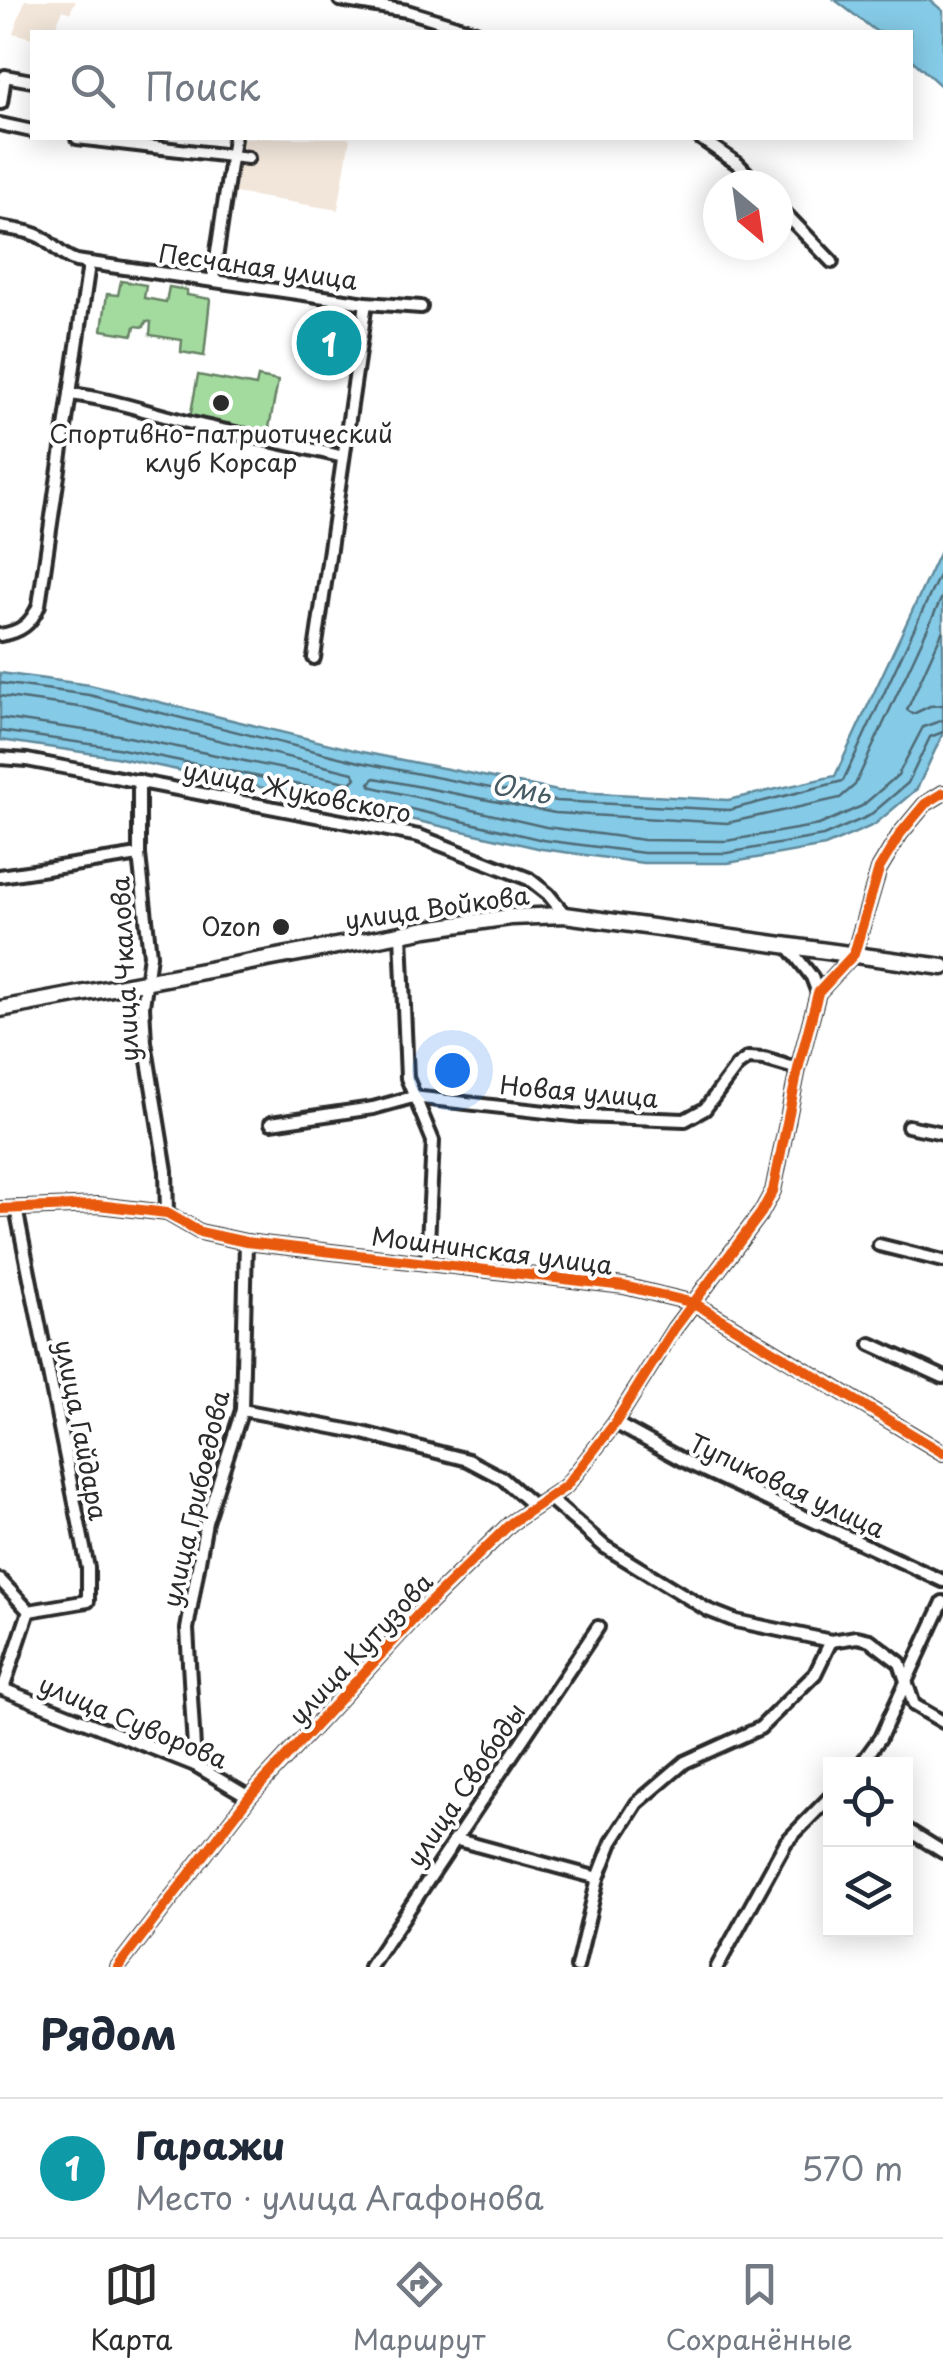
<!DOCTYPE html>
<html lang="ru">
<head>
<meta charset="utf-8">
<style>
	:root { --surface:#fff; --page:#f2f2f3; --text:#1f2937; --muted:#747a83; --line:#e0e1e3; --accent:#2b2b2b }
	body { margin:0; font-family:"Playpen Sans",sans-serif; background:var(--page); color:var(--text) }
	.controls { position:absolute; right:30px; bottom:30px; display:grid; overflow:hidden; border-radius:0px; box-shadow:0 5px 25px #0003 }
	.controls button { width:90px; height:90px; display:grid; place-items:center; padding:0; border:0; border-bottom:2px solid var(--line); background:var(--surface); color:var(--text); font:50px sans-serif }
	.compass { position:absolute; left:703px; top:170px; width:90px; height:90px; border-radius:50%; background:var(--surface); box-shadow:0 5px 25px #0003; rotate:151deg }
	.you { position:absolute; left:452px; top:1070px; width:35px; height:35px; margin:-25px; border:8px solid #fff; border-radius:50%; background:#1a73e8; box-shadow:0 0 0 15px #1a73e833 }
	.badge { display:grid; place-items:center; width:65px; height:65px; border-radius:50%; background:var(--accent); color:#fff; font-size:32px; font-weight:700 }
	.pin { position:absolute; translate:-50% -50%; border:5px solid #fff; box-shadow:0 2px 10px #0006 }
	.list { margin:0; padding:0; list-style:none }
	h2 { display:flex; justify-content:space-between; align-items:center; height:130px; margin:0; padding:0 40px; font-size:42px }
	h2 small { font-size:32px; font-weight:400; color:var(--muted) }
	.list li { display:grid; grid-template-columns:65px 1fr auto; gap:30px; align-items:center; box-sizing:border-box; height:140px; padding:0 40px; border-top:2px solid var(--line) }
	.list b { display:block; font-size:38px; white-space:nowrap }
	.list p { margin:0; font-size:32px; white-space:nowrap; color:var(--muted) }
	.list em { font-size:32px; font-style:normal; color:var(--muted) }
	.icon { flex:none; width:55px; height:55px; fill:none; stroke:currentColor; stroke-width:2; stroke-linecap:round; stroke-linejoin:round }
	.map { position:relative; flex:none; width:943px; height:1967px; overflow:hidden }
	.search { position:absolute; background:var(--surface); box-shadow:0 5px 25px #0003; left:30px; right:30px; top:30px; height:110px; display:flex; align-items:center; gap:25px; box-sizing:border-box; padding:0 35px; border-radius:0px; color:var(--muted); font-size:38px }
	.sheet { height:270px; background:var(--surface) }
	nav { display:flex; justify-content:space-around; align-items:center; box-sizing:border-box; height:140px; border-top:2px solid var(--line); background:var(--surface); font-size:28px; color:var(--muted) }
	nav a { display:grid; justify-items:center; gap:5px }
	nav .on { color:var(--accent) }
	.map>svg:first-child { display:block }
	.built { fill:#f2e6da }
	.green { fill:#a3db9f; stroke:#678365; stroke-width:2.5 }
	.water { fill:#85cae6; stroke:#618a9b; stroke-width:2.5 }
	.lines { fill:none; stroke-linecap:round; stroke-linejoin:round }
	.shore { stroke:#4f6b76; stroke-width:2.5 }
	.minor-casing { stroke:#2b2b2b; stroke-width:18 }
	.secondary-casing { stroke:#2b2b2b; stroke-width:21 }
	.minor { stroke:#fff; stroke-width:10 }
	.secondary { stroke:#fff; stroke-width:14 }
	.cycleway-casing { stroke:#fff; stroke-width:16 }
	.cycleway { stroke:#e8590c; stroke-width:10 }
	.poi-dot { fill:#2b2b2b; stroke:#fff; stroke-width:4 }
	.labels { text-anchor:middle; stroke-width:8; stroke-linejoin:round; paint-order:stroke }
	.street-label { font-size:25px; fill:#2b2b2b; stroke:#fff }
	.poi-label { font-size:25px; fill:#2b2b2b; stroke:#fff }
	.water-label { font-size:28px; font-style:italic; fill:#465b63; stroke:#fff }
</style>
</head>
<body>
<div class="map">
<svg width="943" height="1967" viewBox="0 0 943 1967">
	<rect width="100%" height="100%" fill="#fff"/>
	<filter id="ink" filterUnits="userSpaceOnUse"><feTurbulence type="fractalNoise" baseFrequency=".01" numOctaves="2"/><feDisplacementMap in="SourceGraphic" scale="20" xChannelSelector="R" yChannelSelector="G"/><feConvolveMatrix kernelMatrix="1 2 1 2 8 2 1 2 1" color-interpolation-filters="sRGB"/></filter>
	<g filter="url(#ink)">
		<g class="built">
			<polygon points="25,0 76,0 70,13 63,10 53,32 32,32 32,38 13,33"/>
			<polygon points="238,138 350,138 338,210 229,192"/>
		</g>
		<g class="green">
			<polygon points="121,281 146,285 144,298 166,302 169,287 187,290 187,295 210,299 204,356 181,352 182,340 150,335 151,322 146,321 144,327 135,326 133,335 102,330 107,294 118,295"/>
			<polygon points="198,375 256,386 258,377 278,381 268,433 190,418"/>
		</g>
		<g class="water">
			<polygon points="835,0 930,0 943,11 943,88 911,59 910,32 877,32"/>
			<polygon points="943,545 943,733 917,789 874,825 825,846 728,863 643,863 542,849 365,809 115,757 0,740 0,673 90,685 362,752 558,791 728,800 835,776"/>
		</g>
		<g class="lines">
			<g class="shore">
				<polyline points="943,595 855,785 840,798 727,823 555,813 375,778 369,783 373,787 546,827 644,840 726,841 819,825 862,806 898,775 923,727 943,720"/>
				<polyline points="943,630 907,710 913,714 930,706 943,705"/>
				<polyline points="0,683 89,695 359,762 556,801 729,810 843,781 943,567"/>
				<polyline points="0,696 86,708 353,773 356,778 351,783 119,735 0,718"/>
				<polyline points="0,731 117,748 368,799 543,840 644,853 727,853 823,836 869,816 908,783 930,737 943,732"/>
			</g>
			<defs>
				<g id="minor">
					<polyline points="340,0 407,11 476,32"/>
					<polyline points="1,103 5,76 32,81"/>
					<polyline points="0,124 32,131"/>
					<polyline points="77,138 248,158"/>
					<polyline points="700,138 738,164 758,185"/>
					<polyline points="778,206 832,262"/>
					<path d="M0,227C16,230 36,231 48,242C59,251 63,256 76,261L366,303L421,307"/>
					<polyline points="213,279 234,138"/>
					<path d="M70,394C113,399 150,413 191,423C242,435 293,444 343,457"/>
					<path d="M0,635C21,632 31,624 39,605L89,264"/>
					<polyline points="314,658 366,303"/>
					<polyline points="0,758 27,760 419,836 529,879 548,894 565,915"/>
					<polyline points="139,781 139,855 150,955 143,1006 145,1042 166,1171 167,1213"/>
					<polyline points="0,876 139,855"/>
					<polyline points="401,934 407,1078 433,1141 427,1263"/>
					<polyline points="787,945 812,977 818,993"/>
					<polyline points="271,1123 373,1108 413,1097 581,1116 685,1120 705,1109 737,1066 748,1058 764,1059 798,1069"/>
					<polyline points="908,1126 943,1133"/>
					<polyline points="16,1208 88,1568 88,1601 29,1611"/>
					<polyline points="0,1209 98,1205 167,1213 200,1232 246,1242 624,1286 694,1303 943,1453"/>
					<polyline points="879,1245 943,1261"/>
					<polyline points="871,1344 943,1377"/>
					<polyline points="242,1410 363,1433 468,1460 502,1478 534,1506"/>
					<polyline points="615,1423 690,1464 943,1581"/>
					<polyline points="550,1499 605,1547 708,1610 736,1621 831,1641 857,1637 870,1640 900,1663 914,1705 943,1722"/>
					<polyline points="0,1580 29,1611 3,1689"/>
					<polyline points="0,1688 195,1765 249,1797"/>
					<polyline points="861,1764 880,1738 943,1602"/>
					<polyline points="195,1765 187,1629 206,1522 242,1410 246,1242"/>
					<polyline points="906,1829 943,1852"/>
					<polyline points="454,1839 598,1878"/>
					<polyline points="118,1967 249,1797 424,1608 511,1523 566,1486 615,1423 674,1329 761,1213 773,1191 798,1069 818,993 854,954 879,869 900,834 925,804 943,793"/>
					<polyline points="370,1967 598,1627"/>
					<polyline points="577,1967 598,1878 612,1842 637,1803 685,1762 760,1728 815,1674 831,1641"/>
					<polyline points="717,1967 786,1842 830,1797"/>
				</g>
				<polyline id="secondary" points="0,1009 427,929 510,917 565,915 943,967"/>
			</defs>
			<use href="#minor" class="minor-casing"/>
			<use href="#secondary" class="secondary-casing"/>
			<use href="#minor" class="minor"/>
			<use href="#secondary" class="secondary"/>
			<defs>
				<g id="cycleway">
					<polyline points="0,1209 98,1205 167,1213 200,1232 246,1242 624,1286 694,1303 943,1453"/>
					<polyline points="118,1967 249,1797 424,1608 511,1523 566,1486 615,1423 674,1329 761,1213 773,1191 798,1069 818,993 854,954 879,869 900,834 925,804 943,793"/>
				</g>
			</defs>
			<use href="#cycleway" class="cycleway-casing"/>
			<use href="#cycleway" class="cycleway"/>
		</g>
	</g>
	<g class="poi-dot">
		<circle cx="221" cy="403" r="10"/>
		<circle cx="281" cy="927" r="10"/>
	</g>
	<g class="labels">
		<g class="street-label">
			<text transform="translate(258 267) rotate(8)" y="9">Песчаная улица</text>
			<text transform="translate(297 792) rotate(11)" y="9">улица Жуковского</text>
			<text transform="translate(437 908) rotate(-8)" y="9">улица Войкова</text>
			<text transform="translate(125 969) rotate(-93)" y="9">улица Чкалова</text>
			<text transform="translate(579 1092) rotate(5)" y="9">Новая улица</text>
			<text transform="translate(492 1251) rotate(7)" y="9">Мошнинская улица</text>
			<text transform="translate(81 1430) rotate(79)" y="9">улица Гайдара</text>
			<text transform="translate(787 1486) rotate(25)" y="9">Тупиковая улица</text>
			<text transform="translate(196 1499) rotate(-77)" y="9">улица Грибоедова</text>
			<text transform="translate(361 1649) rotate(-47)" y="9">улица Кутузова</text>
			<text transform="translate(133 1722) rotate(23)" y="9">улица Суворова</text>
			<text transform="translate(466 1785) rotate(-56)" y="9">улица Свободы</text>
		</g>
		<g class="poi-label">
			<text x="221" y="443">Спортивно-патриотический<tspan x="221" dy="29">клуб Корсар</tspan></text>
			<text x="261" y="936" text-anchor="end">Ozon</text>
		</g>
		<g class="water-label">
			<text transform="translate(521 789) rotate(10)" y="10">Омь</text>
		</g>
	</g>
</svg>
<div class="controls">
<button><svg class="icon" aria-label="locate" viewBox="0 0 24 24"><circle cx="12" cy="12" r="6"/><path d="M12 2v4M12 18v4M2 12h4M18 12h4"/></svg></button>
<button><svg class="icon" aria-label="layers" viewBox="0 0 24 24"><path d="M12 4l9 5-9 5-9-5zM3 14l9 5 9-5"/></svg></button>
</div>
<svg class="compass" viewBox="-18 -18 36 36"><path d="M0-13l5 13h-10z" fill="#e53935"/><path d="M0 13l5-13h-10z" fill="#747a83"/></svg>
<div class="you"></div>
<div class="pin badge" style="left:329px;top:343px;background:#0f9aa8">1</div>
<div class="search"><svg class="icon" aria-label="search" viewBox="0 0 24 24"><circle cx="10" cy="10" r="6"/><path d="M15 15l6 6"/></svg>Поиск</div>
</div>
<section class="sheet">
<h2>Рядом<small></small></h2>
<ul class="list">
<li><span class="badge" style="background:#0f9aa8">1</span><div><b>Гаражи</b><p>Место · улица Агафонова</p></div><em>570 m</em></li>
</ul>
</section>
<nav>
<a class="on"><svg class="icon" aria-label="map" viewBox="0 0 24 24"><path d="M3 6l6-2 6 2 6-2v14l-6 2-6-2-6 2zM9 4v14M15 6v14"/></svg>Карта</a>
<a><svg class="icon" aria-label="directions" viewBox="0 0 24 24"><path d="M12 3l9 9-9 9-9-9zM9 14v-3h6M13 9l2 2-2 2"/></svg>Маршрут</a>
<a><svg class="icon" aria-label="saved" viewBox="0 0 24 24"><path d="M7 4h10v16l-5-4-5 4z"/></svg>Сохранённые</a>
</nav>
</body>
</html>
